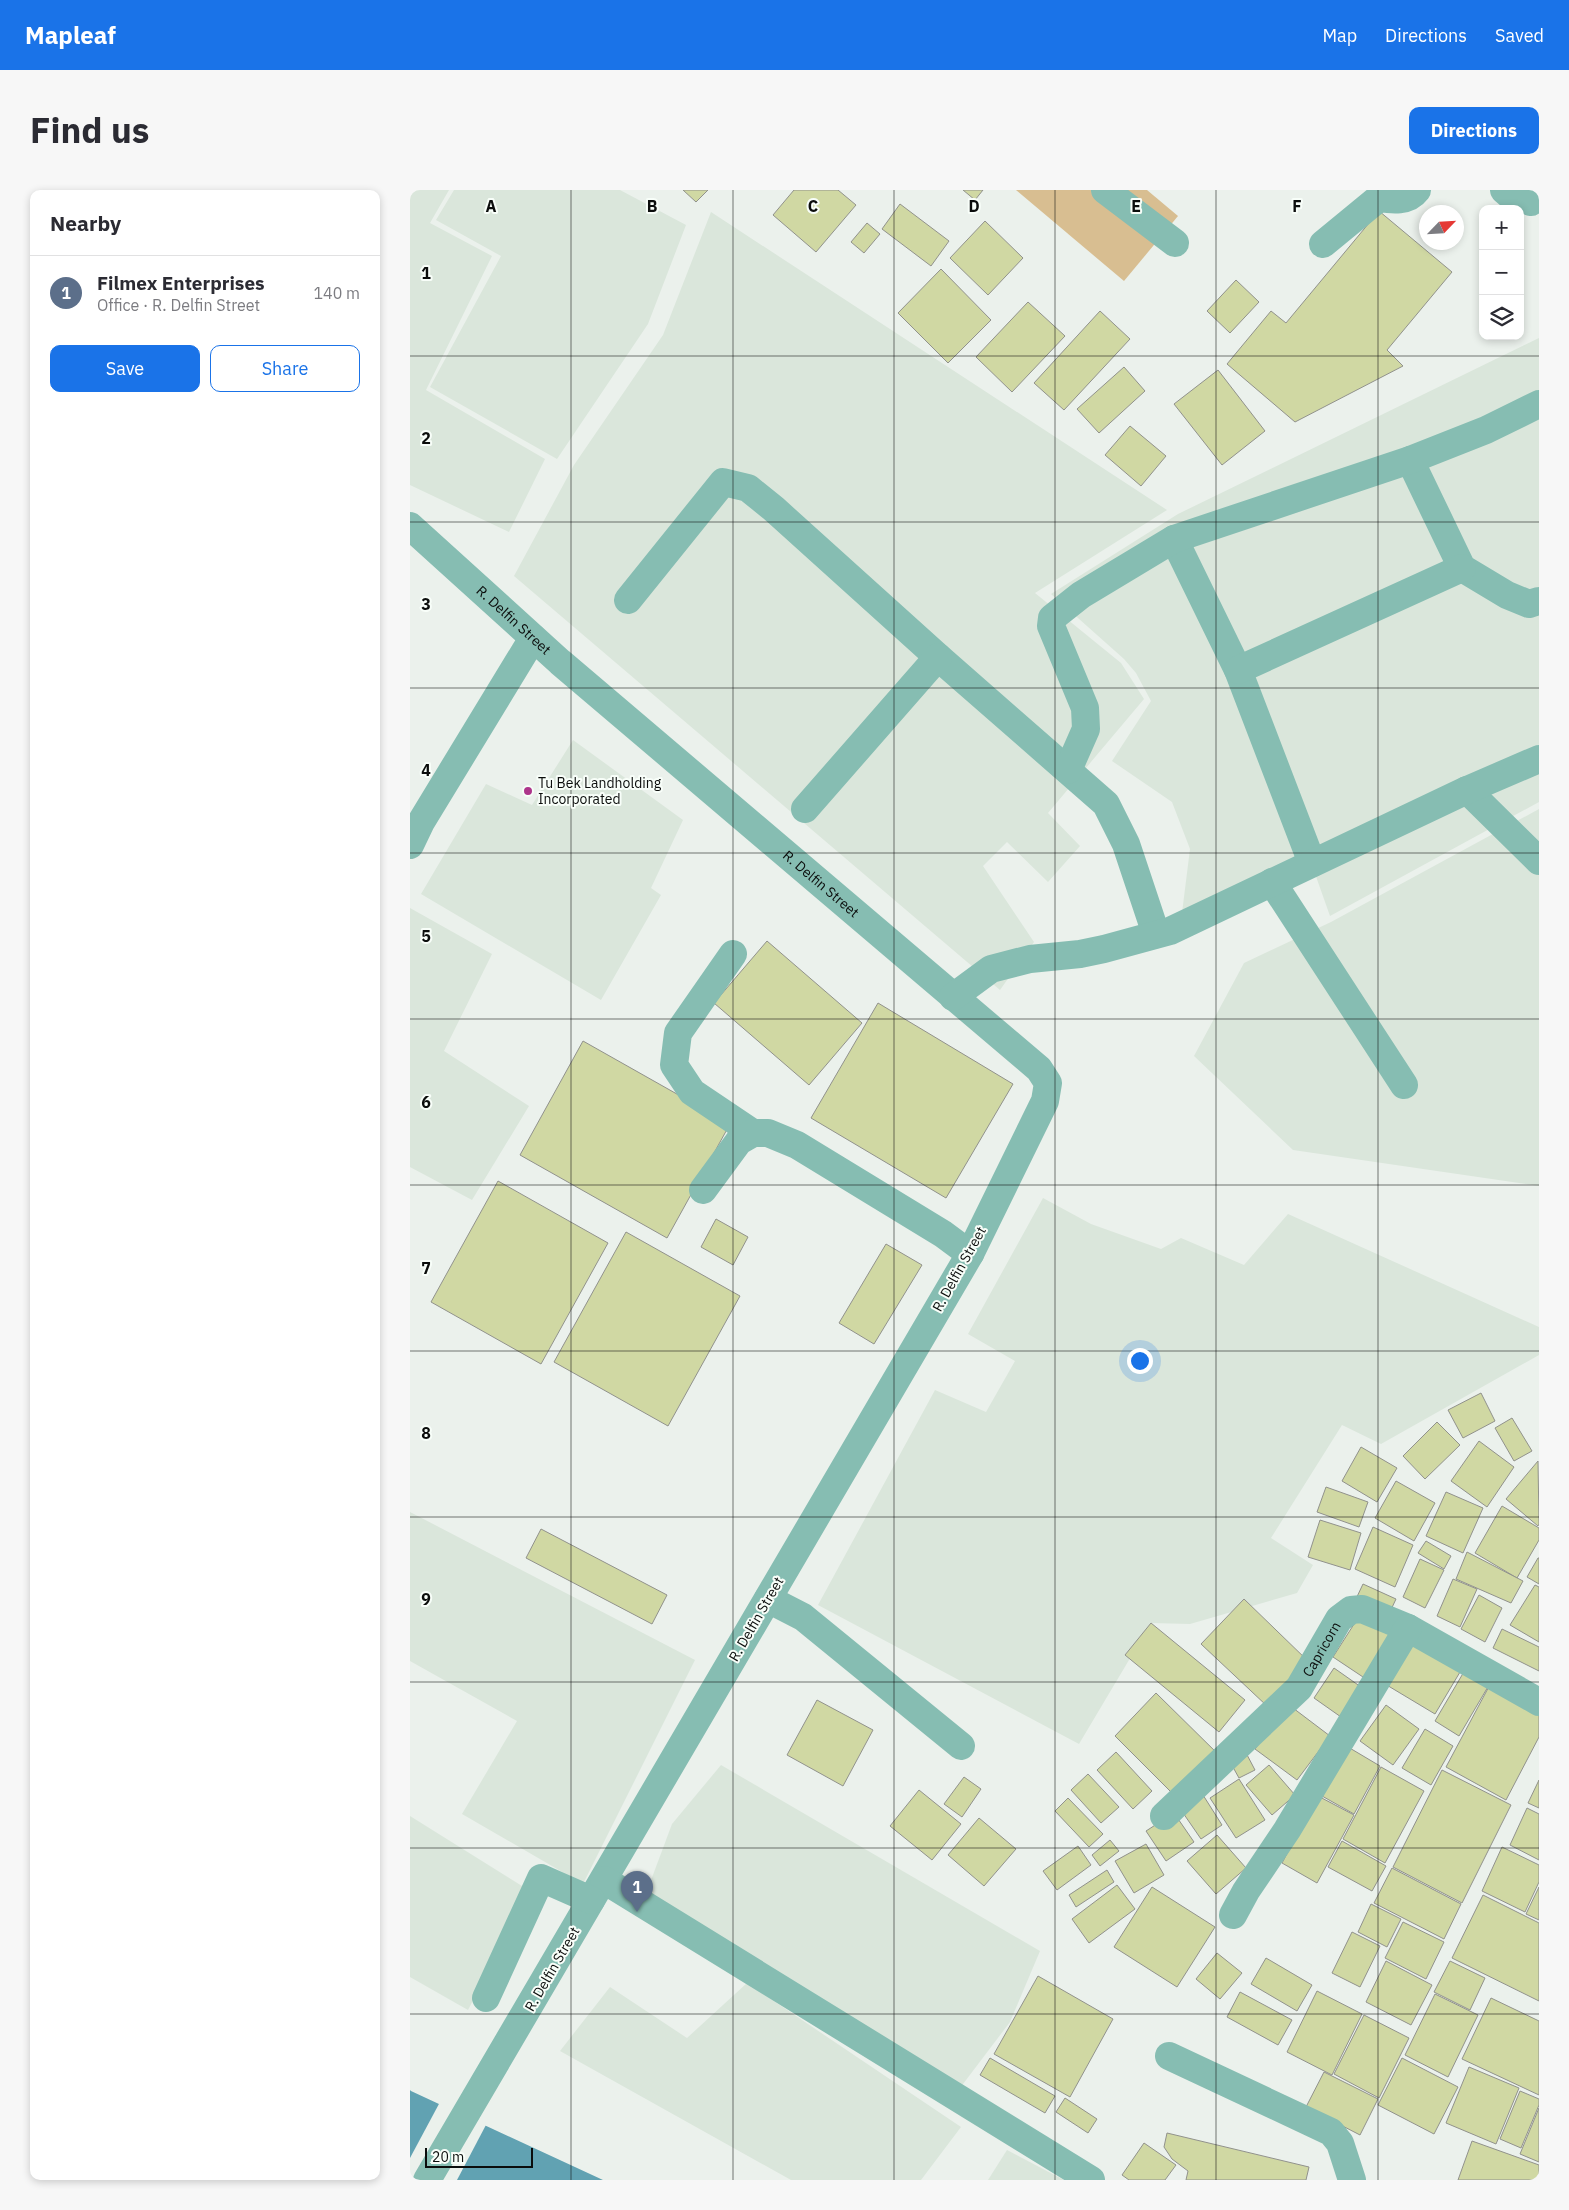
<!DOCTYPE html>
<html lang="en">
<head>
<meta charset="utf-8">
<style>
	:root { --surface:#fff; --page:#f7f7f7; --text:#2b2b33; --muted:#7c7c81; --line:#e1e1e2; --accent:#1a73e8 }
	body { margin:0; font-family:"IBM Plex Sans",sans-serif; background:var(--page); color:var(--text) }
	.controls { position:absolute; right:15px; top:15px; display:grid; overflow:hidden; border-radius:10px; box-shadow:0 2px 8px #0003 }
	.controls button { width:45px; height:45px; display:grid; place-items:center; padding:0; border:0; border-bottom:1px solid var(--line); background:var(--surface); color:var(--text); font:25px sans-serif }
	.compass { position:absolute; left:1009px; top:15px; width:45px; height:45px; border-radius:50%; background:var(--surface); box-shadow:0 2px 8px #0003; rotate:65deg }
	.scale { position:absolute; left:15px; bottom:12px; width:108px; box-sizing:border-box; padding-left:5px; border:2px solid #0b0d0c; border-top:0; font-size:14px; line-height:18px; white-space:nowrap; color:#0b0d0c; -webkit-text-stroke:4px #f8fef9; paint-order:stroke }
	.you { position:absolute; left:729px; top:1170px; width:18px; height:18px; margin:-12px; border:4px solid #fff; border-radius:50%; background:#1a73e8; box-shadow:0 0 0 8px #1a73e833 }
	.badge { display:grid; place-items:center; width:32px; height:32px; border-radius:50%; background:var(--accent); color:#fff; font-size:16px; font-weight:700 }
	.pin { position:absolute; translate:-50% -41px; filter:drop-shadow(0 1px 2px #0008) }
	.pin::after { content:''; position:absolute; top:26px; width:18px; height:15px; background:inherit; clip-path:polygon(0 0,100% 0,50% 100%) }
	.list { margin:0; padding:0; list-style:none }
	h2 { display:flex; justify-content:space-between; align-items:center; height:65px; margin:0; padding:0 20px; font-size:21px }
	h2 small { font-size:16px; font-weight:400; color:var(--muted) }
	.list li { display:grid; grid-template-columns:32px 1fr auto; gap:15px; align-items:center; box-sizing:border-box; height:75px; padding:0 20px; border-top:1px solid var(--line) }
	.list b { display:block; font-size:19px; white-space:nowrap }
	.list p { margin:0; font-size:16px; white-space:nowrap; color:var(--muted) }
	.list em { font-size:16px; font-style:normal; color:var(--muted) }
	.actions { display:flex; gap:10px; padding:15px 20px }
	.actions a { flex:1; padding:11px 0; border:1px solid var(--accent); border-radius:10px; text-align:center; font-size:18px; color:var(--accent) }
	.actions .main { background:var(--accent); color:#fff }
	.icon { flex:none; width:28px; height:28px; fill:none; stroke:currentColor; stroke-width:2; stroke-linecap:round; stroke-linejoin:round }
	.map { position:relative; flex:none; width:1129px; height:1990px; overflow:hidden; border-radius:10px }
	header { display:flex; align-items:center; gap:30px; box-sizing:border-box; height:70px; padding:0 25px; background:var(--accent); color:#fff }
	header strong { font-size:24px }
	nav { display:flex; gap:28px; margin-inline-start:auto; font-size:18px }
	.intro { display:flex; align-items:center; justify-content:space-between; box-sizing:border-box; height:120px; padding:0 30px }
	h1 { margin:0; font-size:35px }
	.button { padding:12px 22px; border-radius:10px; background:var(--accent); color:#fff; font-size:18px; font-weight:700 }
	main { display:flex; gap:30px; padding:0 30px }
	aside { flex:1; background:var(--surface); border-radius:10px; box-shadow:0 2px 8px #0003 }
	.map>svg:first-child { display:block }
	.built { fill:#dae6db }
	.green { fill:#d8be91 }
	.water { fill:#61a2b2 }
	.pier { fill:#ebf1ec }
	.building { fill:#d0d8a3; stroke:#91928c }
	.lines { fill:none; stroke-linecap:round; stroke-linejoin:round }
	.minor { stroke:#86bdb2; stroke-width:28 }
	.grid { fill:none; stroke:#0b0d0c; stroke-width:1; stroke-opacity:0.55 }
	.poi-dot { fill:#ad358b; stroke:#f8fef9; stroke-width:2 }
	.labels { text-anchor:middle; stroke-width:4; stroke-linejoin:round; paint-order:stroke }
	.street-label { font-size:14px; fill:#0b0d0c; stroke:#f8fef9 }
	.poi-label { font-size:14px; fill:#0b0d0c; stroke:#f8fef9; text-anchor:start }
	.grid-label { font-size:16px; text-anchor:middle; font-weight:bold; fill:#0b0d0c; stroke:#f8fef9; stroke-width:4; stroke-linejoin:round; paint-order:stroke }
</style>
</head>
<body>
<header>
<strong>Mapleaf</strong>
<nav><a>Map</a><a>Directions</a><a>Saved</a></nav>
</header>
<div class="intro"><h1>Find us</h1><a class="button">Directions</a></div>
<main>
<aside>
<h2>Nearby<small></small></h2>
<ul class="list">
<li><span class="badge" style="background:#5c6f8a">1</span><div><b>Filmex Enterprises</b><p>Office · R. Delfin Street</p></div><em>140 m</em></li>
</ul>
<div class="actions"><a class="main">Save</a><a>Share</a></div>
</aside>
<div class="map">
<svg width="1129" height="1990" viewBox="0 0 1129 1990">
	<rect width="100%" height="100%" fill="#ebf1ec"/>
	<g class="built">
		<polygon points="0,0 39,0 20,33 82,66 16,200 135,269 99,342 0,295"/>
		<polygon points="44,0 210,0 276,35 238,134 147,269 20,197 91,66 26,30"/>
		<polygon points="301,22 757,320 625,403 711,473 734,509 638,623 670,656 638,692 597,652 573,676 624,752 590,800 104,386 164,275 253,145"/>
		<polygon points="1129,148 1129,612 920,726 903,678 770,739 780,659 762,612 702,571 741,511 726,483 714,469 641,404 768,324"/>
		<polygon points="163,550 273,630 241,698 251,705 191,810 11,704 76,594 122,615"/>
		<polygon points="1129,619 1129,996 883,960 784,866 834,773 921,732"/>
		<polygon points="0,718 82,764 34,861 119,916 62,1010 0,977"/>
		<polygon points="633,1008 681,1034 751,1059 771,1048 834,1075 878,1024 1129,1137 1129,1165 971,1254 932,1235 861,1348 903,1375 887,1403 780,1434 741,1433 669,1554 408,1415 525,1200 576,1222 605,1171 558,1144"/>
		<polygon points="0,1322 285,1470 173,1694 52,1624 107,1531 0,1471"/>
		<polygon points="311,1575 630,1761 600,1832 550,1898 237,1701 262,1634"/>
		<polygon points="0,1626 120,1701 58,1820 0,1787"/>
		<polygon points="337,1793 551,1937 511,1990 381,1990 150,1861 200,1797 277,1848"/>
		<polygon points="597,1960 654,1990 578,1990"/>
	</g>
	<polygon class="green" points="606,0 737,0 768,26 714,91"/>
	<polygon class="water" points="0,1900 1,1901 193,1990 26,1990 0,1977"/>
	<polygon class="pier" points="30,1912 77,1933 47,1990 20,1990 0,1980 0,1968"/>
	<g class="building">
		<polygon points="273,0 298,0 286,12"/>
		<polygon points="384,0 428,0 446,15 406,62 363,25"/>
		<polygon points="553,0 573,0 565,10"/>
		<polygon points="490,14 539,51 521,76 472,39"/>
		<polygon points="969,21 1042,82 977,160 993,176 885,232 817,174 861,121 876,133"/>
		<polygon points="575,31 613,68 578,105 540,68"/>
		<polygon points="457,33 470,44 454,63 441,52"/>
		<polygon points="531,79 581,130 538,173 488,123"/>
		<polygon points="826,90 849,112 820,143 797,121"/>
		<polygon points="618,112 655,146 602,202 566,167"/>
		<polygon points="690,121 720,149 654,220 624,193"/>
		<polygon points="714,177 735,201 689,243 667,219"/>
		<polygon points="808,180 855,241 812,275 764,214"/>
		<polygon points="720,236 756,266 731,296 695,265"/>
		<polygon points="357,751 452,833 399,895 304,813"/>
		<polygon points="468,813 603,894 536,1008 401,928"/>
		<polygon points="173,851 320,934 257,1048 110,965"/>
		<polygon points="88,991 198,1053 131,1174 21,1112"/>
		<polygon points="306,1029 338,1047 323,1075 291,1057"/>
		<polygon points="216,1042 330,1106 258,1236 144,1172"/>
		<polygon points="476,1054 512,1075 464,1154 429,1133"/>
		<polygon points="1071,1203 1085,1231 1053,1248 1038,1220"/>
		<polygon points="1102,1228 1122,1261 1104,1271 1085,1238"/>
		<polygon points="1027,1232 1050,1255 1015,1289 993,1266"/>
		<polygon points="1069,1251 1104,1277 1077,1317 1041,1291"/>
		<polygon points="951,1257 987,1278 967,1312 932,1291"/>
		<polygon points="1128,1271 1129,1334 1128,1336 1096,1309"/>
		<polygon points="986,1291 1025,1313 1004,1351 965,1328"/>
		<polygon points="916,1297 958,1312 949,1337 907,1322"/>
		<polygon points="1036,1302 1073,1318 1053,1363 1016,1346"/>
		<polygon points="1092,1316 1129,1338 1129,1350 1107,1388 1065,1363"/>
		<polygon points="910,1330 951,1343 940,1380 898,1367"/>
		<polygon points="963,1337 1003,1355 985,1397 945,1379"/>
		<polygon points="131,1339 257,1405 242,1434 116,1368"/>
		<polygon points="1016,1351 1041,1366 1034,1379 1008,1363"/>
		<polygon points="1057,1362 1113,1391 1101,1413 1046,1389"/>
		<polygon points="1128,1368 1129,1368 1129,1394 1117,1387"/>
		<polygon points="1010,1369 1034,1380 1015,1418 993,1407"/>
		<polygon points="1043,1389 1067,1399 1050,1437 1027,1426"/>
		<polygon points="953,1394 986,1409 978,1426 945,1411"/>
		<polygon points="1125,1395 1129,1397 1129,1452 1100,1435"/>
		<polygon points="1069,1405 1092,1418 1075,1452 1051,1439"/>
		<polygon points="834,1409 899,1472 857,1516 791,1454"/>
		<polygon points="953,1420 986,1443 956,1489 923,1467"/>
		<polygon points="741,1433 835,1510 809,1542 715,1465"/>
		<polygon points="1092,1439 1129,1457 1129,1481 1083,1458"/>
		<polygon points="1002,1447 1053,1477 1025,1524 975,1494"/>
		<polygon points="924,1478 951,1497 931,1527 904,1508"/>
		<polygon points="1055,1480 1079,1495 1049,1546 1025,1531"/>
		<polygon points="1083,1489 1129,1514 1129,1547 1096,1610 1036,1577"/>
		<polygon points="746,1503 812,1568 769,1610 705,1546"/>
		<polygon points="407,1510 463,1540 433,1596 377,1565"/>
		<polygon points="879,1515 920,1546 887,1590 845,1559"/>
		<polygon points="976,1515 1009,1539 983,1575 950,1551"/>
		<polygon points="1015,1539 1043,1556 1021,1595 992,1578"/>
		<polygon points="938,1557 970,1576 944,1624 912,1606"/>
		<polygon points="835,1561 845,1580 829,1588 819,1570"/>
		<polygon points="706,1562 742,1601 723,1619 687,1580"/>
		<polygon points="859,1575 885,1605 862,1625 836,1595"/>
		<polygon points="971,1577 1014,1601 975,1673 933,1649"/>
		<polygon points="1032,1580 1101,1615 1052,1713 983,1677"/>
		<polygon points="678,1584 709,1617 691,1633 661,1600"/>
		<polygon points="554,1587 571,1599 552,1627 534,1614"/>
		<polygon points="829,1589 855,1630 826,1648 800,1608"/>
		<polygon points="1129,1590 1129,1618 1118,1613"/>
		<polygon points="509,1600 551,1634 522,1670 480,1636"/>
		<polygon points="793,1605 812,1635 791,1649 771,1620"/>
		<polygon points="908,1606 944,1625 907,1693 872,1673"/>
		<polygon points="658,1608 693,1644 679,1657 645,1621"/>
		<polygon points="1117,1618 1129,1624 1129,1670 1100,1655"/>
		<polygon points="764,1623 784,1652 756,1671 736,1641"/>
		<polygon points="569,1628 606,1659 574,1696 538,1665"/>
		<polygon points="807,1645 836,1678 806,1704 777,1671"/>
		<polygon points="700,1650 709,1661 690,1676 682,1665"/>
		<polygon points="932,1651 976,1676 962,1701 918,1677"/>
		<polygon points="736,1654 754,1685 724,1703 705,1671"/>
		<polygon points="668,1656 681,1675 647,1700 633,1681"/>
		<polygon points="1092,1657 1129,1675 1129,1692 1115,1722 1072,1701"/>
		<polygon points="982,1678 1051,1714 1034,1749 964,1713"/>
		<polygon points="697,1680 704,1692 666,1717 659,1705"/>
		<polygon points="707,1695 725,1719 679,1753 662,1729"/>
		<polygon points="742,1697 805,1737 767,1797 704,1757"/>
		<polygon points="1129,1697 1129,1730 1116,1724"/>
		<polygon points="1073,1705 1129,1733 1129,1811 1042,1768"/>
		<polygon points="961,1714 991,1729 977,1757 948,1742"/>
		<polygon points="993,1732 1034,1752 1016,1789 975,1768"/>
		<polygon points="942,1742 970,1756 950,1797 922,1783"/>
		<polygon points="807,1763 832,1783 810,1809 786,1789"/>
		<polygon points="856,1768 902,1795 887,1821 841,1794"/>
		<polygon points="976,1771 1022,1795 1001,1835 956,1812"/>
		<polygon points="1040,1771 1075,1788 1060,1820 1024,1802"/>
		<polygon points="628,1786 703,1829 660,1907 584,1864"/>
		<polygon points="907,1801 952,1824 922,1885 877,1862"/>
		<polygon points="830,1802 882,1830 868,1855 817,1827"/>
		<polygon points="1025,1804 1068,1825 1038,1887 995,1865"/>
		<polygon points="1081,1808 1129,1831 1129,1905 1052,1869"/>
		<polygon points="954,1825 999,1848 969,1908 924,1884"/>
		<polygon points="580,1868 645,1906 635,1923 570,1885"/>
		<polygon points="992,1868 1048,1897 1024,1944 968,1915"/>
		<polygon points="1059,1877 1109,1898 1086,1954 1036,1933"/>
		<polygon points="914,1882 968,1909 950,1945 896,1917"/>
		<polygon points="1110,1901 1129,1909 1129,1915 1111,1958 1090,1949"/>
		<polygon points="655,1908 687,1929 678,1943 646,1922"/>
		<polygon points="1129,1918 1129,1972 1110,1964"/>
		<polygon points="757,1943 899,1977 896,1990 776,1990 778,1981 762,1969 754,1957"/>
		<polygon points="1062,1951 1129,1975 1129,1990 1048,1990"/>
		<polygon points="734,1953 766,1975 755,1990 719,1990 712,1985"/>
	</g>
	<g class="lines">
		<g class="minor">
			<polyline points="695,0 765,53"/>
			<polyline points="1094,0 1101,6 1121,12 1129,3"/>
			<path d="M913,54L969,8C982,10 998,12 1007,0"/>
			<polyline points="1000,270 1052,378 1097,405 1119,414 1129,411"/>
			<path id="s1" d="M0,336L150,472L629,879L638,893L635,911L560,1064L17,1990"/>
			<polyline points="764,349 828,480 902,673"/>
			<polyline points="218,410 313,292 338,298 364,319 528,467 696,614 716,654 746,744"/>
			<polyline points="828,480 1052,378"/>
			<polyline points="658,580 676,539 675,518 641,436 642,428 671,405 764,349 1000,270 1076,240 1129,214"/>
			<polyline points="1057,600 1129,671"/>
			<polyline points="395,619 528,467"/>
			<polyline points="0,655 11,632 123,448"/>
			<polyline points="862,692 994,895"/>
			<polyline points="323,764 268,843 264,875 282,902 343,943"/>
			<polyline points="543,807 581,779 620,769 670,764 694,759 760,741 1057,600 1129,569"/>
			<polyline points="293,1000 329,951 343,943 358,943 387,955 533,1044 560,1064"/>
			<polyline points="358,1409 393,1427 551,1556"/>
			<path id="s2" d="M754,1626L889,1498L929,1429L941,1420L952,1419L998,1438L1129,1512"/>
			<polyline points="194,1690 681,1990"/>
			<polyline points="823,1725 836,1701 877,1640 998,1438"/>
			<polyline points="76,1808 131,1688 181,1710"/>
			<polyline points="759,1866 921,1942 930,1953 942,1990"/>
		</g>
	</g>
	<path class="grid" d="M161,0V1990M323,0V1990M484,0V1990M645,0V1990M806,0V1990M968,0V1990M0,166H1129M0,332H1129M0,498H1129M0,663H1129M0,829H1129M0,995H1129M0,1161H1129M0,1327H1129M0,1492H1129M0,1658H1129M0,1824H1129"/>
	<circle class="poi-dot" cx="118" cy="601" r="5"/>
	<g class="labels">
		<g class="street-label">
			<text dy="5" stroke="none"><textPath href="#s1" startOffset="140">R. Delfin Street</textPath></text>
			<text dy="5" stroke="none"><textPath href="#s1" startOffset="545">R. Delfin Street</textPath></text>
			<text transform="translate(549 1079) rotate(-61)" y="5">R. Delfin Street</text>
			<text transform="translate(346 1429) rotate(-60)" y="5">R. Delfin Street</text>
			<text dy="5" stroke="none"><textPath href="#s2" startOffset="231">Capricorn</textPath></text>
			<text transform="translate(142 1779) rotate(-60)" y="5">R. Delfin Street</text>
		</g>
		<g class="poi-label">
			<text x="128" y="598">Tu Bek Landholding<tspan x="128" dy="16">Incorporated</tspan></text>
		</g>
	</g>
	<g class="grid-label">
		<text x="81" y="22">A</text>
		<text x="242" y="22">B</text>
		<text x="403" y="22">C</text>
		<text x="564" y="22">D</text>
		<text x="726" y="22">E</text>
		<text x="887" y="22">F</text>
		<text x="16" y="89">1</text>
		<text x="16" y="254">2</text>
		<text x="16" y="420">3</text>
		<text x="16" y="586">4</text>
		<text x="16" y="752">5</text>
		<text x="16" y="918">6</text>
		<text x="16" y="1084">7</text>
		<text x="16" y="1249">8</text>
		<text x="16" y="1415">9</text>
	</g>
</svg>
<div class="controls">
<button>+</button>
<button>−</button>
<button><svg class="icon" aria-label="layers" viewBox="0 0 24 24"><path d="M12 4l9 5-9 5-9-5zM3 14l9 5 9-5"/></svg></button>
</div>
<svg class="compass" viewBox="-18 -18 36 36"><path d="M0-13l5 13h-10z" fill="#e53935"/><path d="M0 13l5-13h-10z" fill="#7c7c81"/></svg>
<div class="scale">20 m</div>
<div class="you"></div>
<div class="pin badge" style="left:227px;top:1722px;background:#5c6f8a">1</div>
</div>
</main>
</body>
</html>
